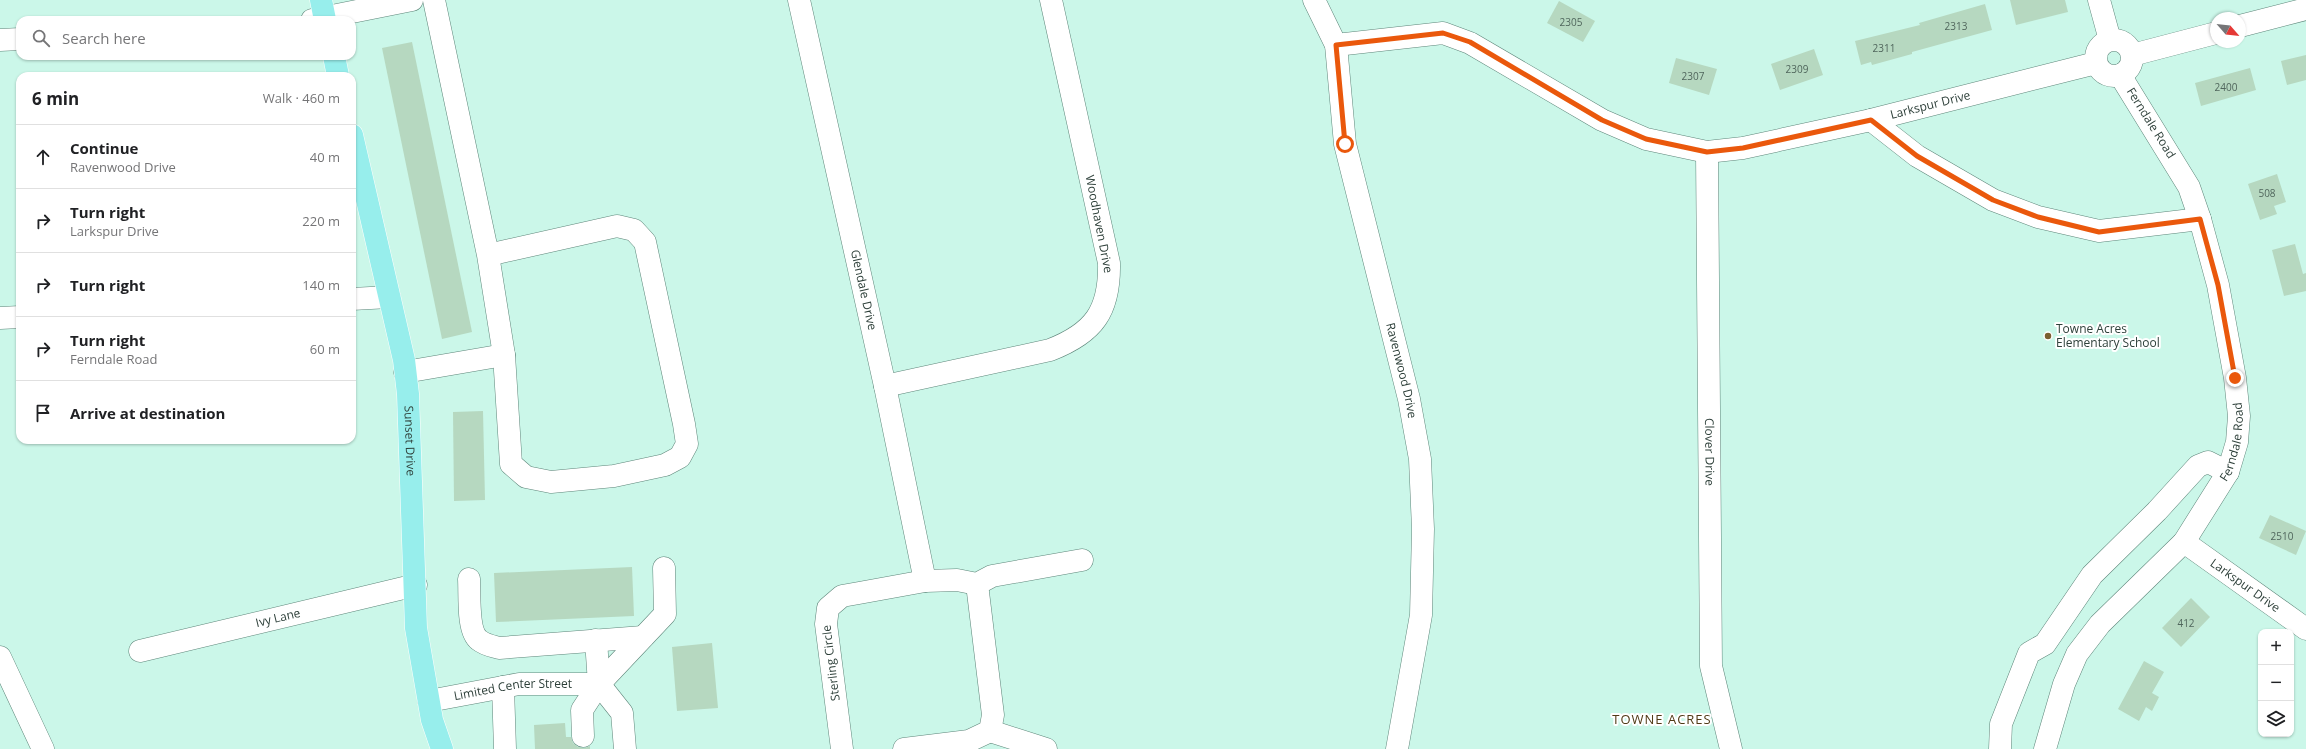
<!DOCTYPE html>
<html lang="en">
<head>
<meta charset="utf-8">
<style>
	:root { --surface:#fff; --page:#f6f6f6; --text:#202124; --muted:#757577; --line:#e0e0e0 }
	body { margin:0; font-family:"Open Sans",sans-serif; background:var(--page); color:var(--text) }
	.controls { position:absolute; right:12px; bottom:12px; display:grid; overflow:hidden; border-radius:8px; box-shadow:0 1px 3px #0004 }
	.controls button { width:36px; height:36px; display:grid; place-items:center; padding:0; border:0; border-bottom:1px solid var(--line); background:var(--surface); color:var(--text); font:20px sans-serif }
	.compass { position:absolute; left:2210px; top:12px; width:36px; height:36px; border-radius:50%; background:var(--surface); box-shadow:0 1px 3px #0004; rotate:118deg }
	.stop { position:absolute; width:12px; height:12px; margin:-9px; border:3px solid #ea580c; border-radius:50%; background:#fff }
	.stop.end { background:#ea580c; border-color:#fff; box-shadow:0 1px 4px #0008 }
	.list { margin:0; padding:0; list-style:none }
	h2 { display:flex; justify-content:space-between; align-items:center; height:52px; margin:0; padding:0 16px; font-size:17px }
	h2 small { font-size:13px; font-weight:400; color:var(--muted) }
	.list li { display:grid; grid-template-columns:26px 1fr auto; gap:12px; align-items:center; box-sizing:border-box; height:64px; padding:0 16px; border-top:1px solid var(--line) }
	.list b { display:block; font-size:15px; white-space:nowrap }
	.list p { margin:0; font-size:13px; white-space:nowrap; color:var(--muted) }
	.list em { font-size:13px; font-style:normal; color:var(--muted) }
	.icon { flex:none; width:22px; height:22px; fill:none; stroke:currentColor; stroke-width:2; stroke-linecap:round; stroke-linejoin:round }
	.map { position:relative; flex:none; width:2306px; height:749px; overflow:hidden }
	.search { position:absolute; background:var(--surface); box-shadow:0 1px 3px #0004; left:16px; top:16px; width:340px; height:44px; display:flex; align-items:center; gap:10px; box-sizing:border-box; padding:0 14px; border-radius:12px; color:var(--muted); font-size:15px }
	.panel { position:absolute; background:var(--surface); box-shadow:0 1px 3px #0004; left:16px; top:72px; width:340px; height:372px; border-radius:12px }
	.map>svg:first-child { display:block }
	.building { fill:#b6d8c0 }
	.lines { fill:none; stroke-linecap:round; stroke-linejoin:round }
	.minor-casing { stroke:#5e867a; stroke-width:23 }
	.major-casing { stroke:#fff; stroke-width:23 }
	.minor { stroke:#fff; stroke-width:22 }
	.major { stroke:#97eeec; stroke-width:22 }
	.route { stroke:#ea580c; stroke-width:5 }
	.poi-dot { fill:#7a5f31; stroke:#fff; stroke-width:1.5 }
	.labels { text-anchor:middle; stroke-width:4; stroke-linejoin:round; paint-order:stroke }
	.number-label { font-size:10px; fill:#50665c }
	.street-label { font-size:12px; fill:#2e403a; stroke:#fff }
	.poi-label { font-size:12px; fill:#2e403a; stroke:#fff; text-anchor:start }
	.neighbourhood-label { font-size:13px; letter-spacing:1px; fill:#503a16; stroke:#fff }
</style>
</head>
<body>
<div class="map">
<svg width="2306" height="749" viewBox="0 0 2306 749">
	<rect width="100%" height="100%" fill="#cbf7e9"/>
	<g class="building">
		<polygon points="2010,0 2065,0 2068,12 2016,25"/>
		<polygon points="1559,1 1595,21 1583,42 1547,23"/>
		<polygon points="1985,4 1992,30 1912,52 1912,54 1872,65 1871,62 1861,65 1855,41 1920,25 1919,23"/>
		<polygon points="412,42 472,332 442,339 382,48"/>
		<polygon points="1814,49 1823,75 1780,90 1771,64"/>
		<polygon points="2306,55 2306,80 2287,85 2281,61"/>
		<polygon points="1676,58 1717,69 1709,95 1669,83"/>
		<polygon points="2250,68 2256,90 2201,106 2195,83"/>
		<polygon points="2277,174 2286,202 2274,206 2277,214 2260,220 2248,184"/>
		<polygon points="2295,244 2303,274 2306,273 2306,291 2284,296 2272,250"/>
		<polygon points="483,411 485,500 454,501 453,412"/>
		<polygon points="2270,515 2306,531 2296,555 2259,538"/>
		<polygon points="632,567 634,616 496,622 494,573"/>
		<polygon points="2191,598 2210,617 2181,647 2162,628"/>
		<polygon points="712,643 718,708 677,711 672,647"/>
		<polygon points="2144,661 2164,672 2152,693 2159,697 2152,711 2146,707 2139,721 2118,709"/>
		<polygon points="565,723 566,737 571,737 573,743 578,747 584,748 590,746 590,749 535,749 534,725"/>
	</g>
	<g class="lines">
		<defs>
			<g id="minor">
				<polyline points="434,0 488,255 504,355 511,464 526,477 551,482 614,476 665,465 680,457 687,444 684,424 645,242 634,230 617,226 488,255"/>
				<path id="s1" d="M799,0L885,386L925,581"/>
				<path id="s2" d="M1314,0L1336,45L1345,144L1409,399L1420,459L1423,529L1421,615L1397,749"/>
				<polyline points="2099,0 2110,40"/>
				<polyline points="312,20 412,0"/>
				<polyline points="2240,26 2306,9"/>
				<polyline points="0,40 20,39"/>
				<circle cx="2114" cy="58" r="18"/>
				<path id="s3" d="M1336,45L1443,33L1470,43L1602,120L1646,139L1707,152L1743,148L1871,120L2096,63"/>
				<polyline points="2132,55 2216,33"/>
				<polyline points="1871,120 1917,156 1993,200 2038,217 2099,231 2200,219"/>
				<path id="s4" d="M1707,152L1711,666L1731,749"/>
				<polyline points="352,299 389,297"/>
				<polyline points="0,318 20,317"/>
				<polyline points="405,372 504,355"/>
				<path d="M885,386L1050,350C1094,333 1110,311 1109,263L1051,0"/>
				<path id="s5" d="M2184,542L2306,629"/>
				<path d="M469,579C470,595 467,631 479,640C485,645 492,646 499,648L643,637"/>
				<polyline points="596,640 599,684 622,713 625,749"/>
				<path id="s6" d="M140,651L416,585"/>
				<polyline points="0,657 43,749"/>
				<polyline points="503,687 505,749"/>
				<path id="s7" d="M429,701L519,684H599"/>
				<polyline points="990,731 1046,749"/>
				<polyline points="583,736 582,710 599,684 665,614 664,568"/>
				<polyline points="842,749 826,624 828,608 842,596 859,593 925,581 957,580 977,584 992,576 1082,560"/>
				<polyline points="904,749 969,741 990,731 993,715 977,584"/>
				<polyline points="2000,749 2001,724 2029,653 2045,644 2092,575 2157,511 2198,466 2208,462 2228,472"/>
				<path id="s8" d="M2045,749L2064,684L2077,654L2100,624L2184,542L2228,472L2237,442L2239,416L2235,378L2218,285L2200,219L2189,187L2120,75"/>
			</g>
			<g id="major">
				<polyline points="321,0 325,20"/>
				<polyline points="334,56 338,76"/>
				<path id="s9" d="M352,135L404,360L408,394L416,628L432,720L442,749"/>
			</g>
		</defs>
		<use href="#minor" class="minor-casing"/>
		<use href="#major" class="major-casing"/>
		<use href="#minor" class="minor"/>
		<use href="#major" class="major"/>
	</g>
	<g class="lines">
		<polyline class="route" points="1345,144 1336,45 1443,33 1470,42 1602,120 1646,139 1707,152 1743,148 1871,120 1917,156 1993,200 2038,217 2099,232 2200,219 2218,285 2235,378"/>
	</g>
	<circle class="poi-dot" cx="2048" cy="336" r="4"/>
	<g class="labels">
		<g class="number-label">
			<text x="1571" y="26">2305</text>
			<text x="1956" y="30">2313</text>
			<text x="1884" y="52">2311</text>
			<text x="1797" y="73">2309</text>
			<text x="1693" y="80">2307</text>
			<text x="2226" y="91">2400</text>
			<text x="2267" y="197">508</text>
			<text x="2282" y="540">2510</text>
			<text x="2186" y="627">412</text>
		</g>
		<g class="street-label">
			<text dy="4" stroke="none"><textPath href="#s3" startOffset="628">Larkspur Drive</textPath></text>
			<text transform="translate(2151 123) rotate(58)" y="4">Ferndale Road</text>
			<text transform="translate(1099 224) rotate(79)" y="4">Woodhaven Drive</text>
			<text dy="4" stroke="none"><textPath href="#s1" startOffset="297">Glendale Drive</textPath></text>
			<text dy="4" stroke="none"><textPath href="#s2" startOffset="383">Ravenwood Drive</textPath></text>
			<text dy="4" stroke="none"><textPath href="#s9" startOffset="312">Sunset Drive</textPath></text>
			<text dy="4" stroke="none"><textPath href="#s8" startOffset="369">Ferndale Road</textPath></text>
			<text dy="4" stroke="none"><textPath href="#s4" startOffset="300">Clover Drive</textPath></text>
			<text dy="4" stroke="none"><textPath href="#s5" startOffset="75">Larkspur Drive</textPath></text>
			<text dy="4" stroke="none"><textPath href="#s6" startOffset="142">Ivy Lane</textPath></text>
			<text transform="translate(831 663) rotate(-97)" y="4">Sterling Circle</text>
			<text dy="4" stroke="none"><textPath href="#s7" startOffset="85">Limited Center Street</textPath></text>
		</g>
		<g class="poi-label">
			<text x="2056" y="333">Towne Acres<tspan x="2056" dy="14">Elementary School</tspan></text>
		</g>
		<g class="neighbourhood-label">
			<text x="1662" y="724">TOWNE ACRES</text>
		</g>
	</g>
</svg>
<div class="controls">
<button>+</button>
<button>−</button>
<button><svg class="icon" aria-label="layers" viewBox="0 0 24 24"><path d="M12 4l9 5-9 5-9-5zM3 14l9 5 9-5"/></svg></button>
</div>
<svg class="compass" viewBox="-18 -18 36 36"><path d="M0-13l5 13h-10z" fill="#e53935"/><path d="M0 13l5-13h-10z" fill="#757577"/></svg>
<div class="stop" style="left:1345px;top:144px"></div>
<div class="stop end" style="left:2235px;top:378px"></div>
<div class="search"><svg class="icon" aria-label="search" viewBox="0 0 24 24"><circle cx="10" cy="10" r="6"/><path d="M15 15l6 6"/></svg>Search here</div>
<section class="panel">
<h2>6 min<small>Walk · 460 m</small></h2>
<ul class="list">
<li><svg class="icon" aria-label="ahead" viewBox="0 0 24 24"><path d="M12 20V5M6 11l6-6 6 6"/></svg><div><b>Continue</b><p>Ravenwood Drive</p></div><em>40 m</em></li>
<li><svg class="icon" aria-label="right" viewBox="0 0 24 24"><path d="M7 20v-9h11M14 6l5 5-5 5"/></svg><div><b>Turn right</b><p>Larkspur Drive</p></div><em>220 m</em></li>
<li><svg class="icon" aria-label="right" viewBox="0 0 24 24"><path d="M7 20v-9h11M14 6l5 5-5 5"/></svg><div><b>Turn right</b></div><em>140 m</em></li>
<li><svg class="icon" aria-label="right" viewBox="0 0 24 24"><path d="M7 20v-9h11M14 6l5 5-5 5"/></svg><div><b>Turn right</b><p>Ferndale Road</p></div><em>60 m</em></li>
<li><svg class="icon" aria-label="arrive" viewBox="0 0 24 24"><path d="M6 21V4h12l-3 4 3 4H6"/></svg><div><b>Arrive at destination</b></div></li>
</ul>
</section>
</div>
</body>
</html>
